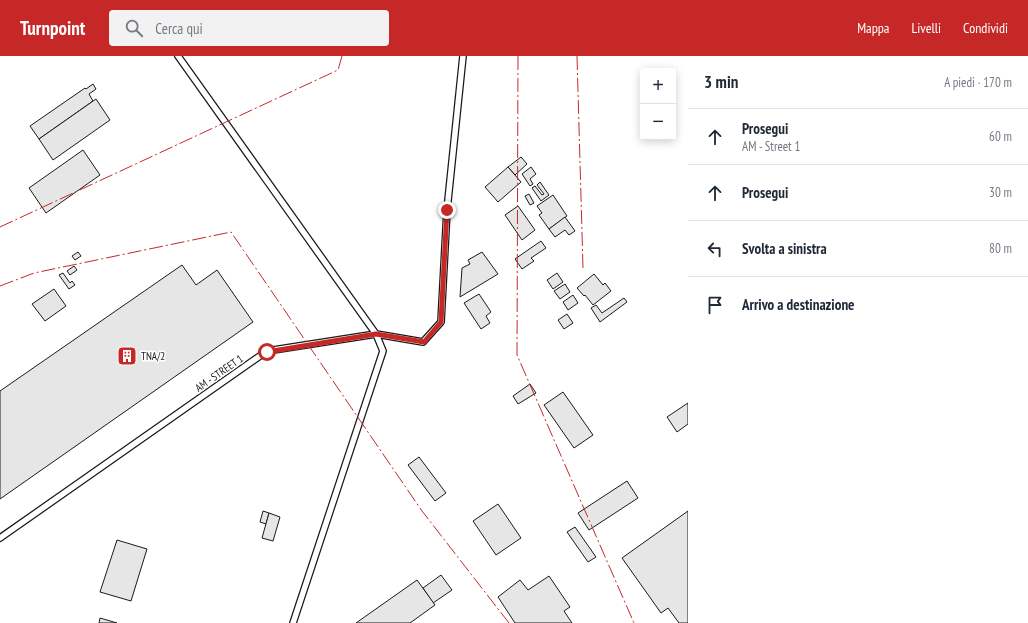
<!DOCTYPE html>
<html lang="it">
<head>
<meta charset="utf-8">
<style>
	:root { --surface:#fff; --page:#f2f2f3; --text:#1f2937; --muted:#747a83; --line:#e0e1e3; --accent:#c62828 }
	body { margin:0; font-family:"PT Sans Narrow",sans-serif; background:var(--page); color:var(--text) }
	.controls { position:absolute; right:12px; top:12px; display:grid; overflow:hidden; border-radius:4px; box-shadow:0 2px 10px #0003 }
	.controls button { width:36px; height:36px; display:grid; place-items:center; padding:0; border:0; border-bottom:1px solid var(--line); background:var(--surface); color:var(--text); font:20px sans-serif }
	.stop { position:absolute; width:12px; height:12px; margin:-9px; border:3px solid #c62828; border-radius:50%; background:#fff }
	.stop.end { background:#c62828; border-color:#fff; box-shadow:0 1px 4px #0008 }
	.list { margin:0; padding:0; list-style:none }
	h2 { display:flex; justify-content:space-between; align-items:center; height:52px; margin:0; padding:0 16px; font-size:17px }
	h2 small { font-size:13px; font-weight:400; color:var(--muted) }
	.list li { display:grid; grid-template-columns:26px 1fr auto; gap:12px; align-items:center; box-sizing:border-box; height:56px; padding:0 16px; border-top:1px solid var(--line) }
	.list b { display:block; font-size:15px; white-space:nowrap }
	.list p { margin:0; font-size:13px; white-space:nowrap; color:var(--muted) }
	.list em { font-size:13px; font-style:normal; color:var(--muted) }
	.icon { flex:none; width:22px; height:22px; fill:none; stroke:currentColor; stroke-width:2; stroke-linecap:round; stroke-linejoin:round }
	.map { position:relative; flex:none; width:688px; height:567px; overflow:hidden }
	header { display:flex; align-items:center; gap:24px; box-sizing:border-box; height:56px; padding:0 20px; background:var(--accent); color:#fff }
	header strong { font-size:19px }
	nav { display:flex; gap:22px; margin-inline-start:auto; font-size:14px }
	.search { width:280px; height:36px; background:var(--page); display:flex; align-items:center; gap:10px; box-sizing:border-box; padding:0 14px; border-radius:4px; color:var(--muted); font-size:15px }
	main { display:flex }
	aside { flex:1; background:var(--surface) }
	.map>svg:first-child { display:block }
	.building { fill:#e6e6e6; stroke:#1a1a1a }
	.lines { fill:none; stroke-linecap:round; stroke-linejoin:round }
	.lane-casing { stroke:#1a1a1a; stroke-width:8 }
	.lane { stroke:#fff; stroke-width:5.5 }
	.power { stroke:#c62828; stroke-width:1; stroke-dasharray:14 3 2 3; stroke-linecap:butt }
	.route { stroke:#c62828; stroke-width:5 }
	.labels { text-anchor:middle; stroke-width:3; stroke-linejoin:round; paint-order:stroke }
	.poi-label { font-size:11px; fill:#1a1a1a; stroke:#fff; text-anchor:start }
	.street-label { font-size:11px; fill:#1a1a1a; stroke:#fff }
</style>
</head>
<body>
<header>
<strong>Turnpoint</strong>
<div class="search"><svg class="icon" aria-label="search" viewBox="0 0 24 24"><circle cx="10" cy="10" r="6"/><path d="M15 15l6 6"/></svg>Cerca qui</div>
<nav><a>Mappa</a><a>Livelli</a><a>Condividi</a></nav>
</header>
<main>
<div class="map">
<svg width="688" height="567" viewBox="0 0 688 567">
	<rect width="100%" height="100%" fill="#fff"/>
	<g class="building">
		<polygon points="93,28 96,33 89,38 93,45 39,83 30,70 85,32 86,33"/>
		<polygon points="96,43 110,64 53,104 39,83"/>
		<polygon points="83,94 100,119 46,157 29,132"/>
		<polygon points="521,101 527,108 515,119 508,111"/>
		<polygon points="508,111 521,126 498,146 485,131"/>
		<polygon points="531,111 536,118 530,123 533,128 530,130 522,118"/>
		<polygon points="540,126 549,139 541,145 532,132 535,130 542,139 544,138 537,129"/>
		<polygon points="529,138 534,147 530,149 525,140"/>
		<polygon points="553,139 567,160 549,173 539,159 542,157 537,150"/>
		<polygon points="518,150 535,174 522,184 505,159"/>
		<polygon points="565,161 575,175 569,179 565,174 555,181 549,173"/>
		<polygon points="541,185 546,192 531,202 534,205 522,213 515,203"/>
		<polygon points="78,196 81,200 75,204 72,200"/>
		<polygon points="482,196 498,218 460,241 462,212 470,208 468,204"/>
		<polygon points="182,209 196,229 217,214 253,266 0,443 0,335"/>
		<polygon points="74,210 77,214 70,219 67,215"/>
		<polygon points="63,217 70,227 72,225 75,229 69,233 59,219"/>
		<polygon points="557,217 563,226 553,233 547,224"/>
		<polygon points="594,218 603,229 605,227 611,235 593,249 585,239 584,240 577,232"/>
		<polygon points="565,228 570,236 560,243 554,235"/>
		<polygon points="54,233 66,250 45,265 32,248"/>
		<polygon points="479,238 491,256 486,260 490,267 481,273 464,247"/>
		<polygon points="573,239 578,247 568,254 563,246"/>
		<polygon points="624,242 627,246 600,266 591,252 596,249 602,257"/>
		<polygon points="567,258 573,267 564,273 558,264"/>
		<polygon points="530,328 536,337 518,348 513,340"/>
		<polygon points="563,336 593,379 574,392 544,349"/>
		<polygon points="688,347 688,368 677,376 667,361"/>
		<polygon points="419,401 446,437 435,445 408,409"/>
		<polygon points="627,425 638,442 589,474 578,457"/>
		<polygon points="498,448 521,482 496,499 473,465"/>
		<polygon points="263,455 269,457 266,468 260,466"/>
		<polygon points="688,455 688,567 679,567 668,552 661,557 622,502"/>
		<polygon points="269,457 280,461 273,485 262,482"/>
		<polygon points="575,471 596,501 588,506 567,476"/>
		<polygon points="117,484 147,493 131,545 100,536"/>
		<polygon points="441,519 452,534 433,547 423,532"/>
		<polygon points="549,520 570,551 564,555 572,567 515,567 498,541 520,524 528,534"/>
		<polygon points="417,524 435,549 410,567 356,567"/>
		<polygon points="100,562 117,567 99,567"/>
	</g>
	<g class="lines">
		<defs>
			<g id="lane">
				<polyline points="178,0 376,278 423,286 441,266 447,154 463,0"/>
				<polyline points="0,482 267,295 376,278 383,295 293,567"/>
			</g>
		</defs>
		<use href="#lane" class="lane-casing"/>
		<use href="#lane" class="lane"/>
		<g class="power">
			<polyline points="518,0 517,299 634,567"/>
			<polyline points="577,0 583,212"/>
			<polyline points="0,171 338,14 342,0"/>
			<polyline points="0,230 34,217 231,176 422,455 509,567"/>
		</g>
	</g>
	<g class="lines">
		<polyline class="route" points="267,296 376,278 424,286 441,266 447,154"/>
	</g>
	<defs>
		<symbol id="building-square" viewBox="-11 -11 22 22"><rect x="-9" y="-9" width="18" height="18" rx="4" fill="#c62828" stroke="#fff"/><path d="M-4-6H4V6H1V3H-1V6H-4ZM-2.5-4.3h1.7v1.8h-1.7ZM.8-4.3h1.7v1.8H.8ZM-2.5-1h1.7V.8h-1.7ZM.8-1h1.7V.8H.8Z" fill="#fff"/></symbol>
	</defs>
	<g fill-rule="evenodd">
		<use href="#building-square" x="116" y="289" width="22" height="22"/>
	</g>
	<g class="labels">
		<g class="poi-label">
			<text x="141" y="304">TNA/2</text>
		</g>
		<g class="street-label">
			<text transform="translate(219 317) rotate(-35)" y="4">AM - STREET 1</text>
		</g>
	</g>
</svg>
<div class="controls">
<button>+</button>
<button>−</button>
</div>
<div class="stop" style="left:267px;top:296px"></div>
<div class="stop end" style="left:447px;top:154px"></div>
</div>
<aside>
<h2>3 min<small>A piedi · 170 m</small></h2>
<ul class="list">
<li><svg class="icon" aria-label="ahead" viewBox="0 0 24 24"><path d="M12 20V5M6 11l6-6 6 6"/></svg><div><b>Prosegui</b><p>AM - Street 1</p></div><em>60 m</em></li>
<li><svg class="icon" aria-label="ahead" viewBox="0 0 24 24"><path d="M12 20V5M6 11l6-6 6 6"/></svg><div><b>Prosegui</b></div><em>30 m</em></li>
<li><svg class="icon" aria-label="left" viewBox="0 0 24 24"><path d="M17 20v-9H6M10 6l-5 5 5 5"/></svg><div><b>Svolta a sinistra</b></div><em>80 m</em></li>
<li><svg class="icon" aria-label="arrive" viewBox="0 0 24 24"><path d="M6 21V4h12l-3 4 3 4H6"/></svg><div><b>Arrivo a destinazione</b></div></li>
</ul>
</aside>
</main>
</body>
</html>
